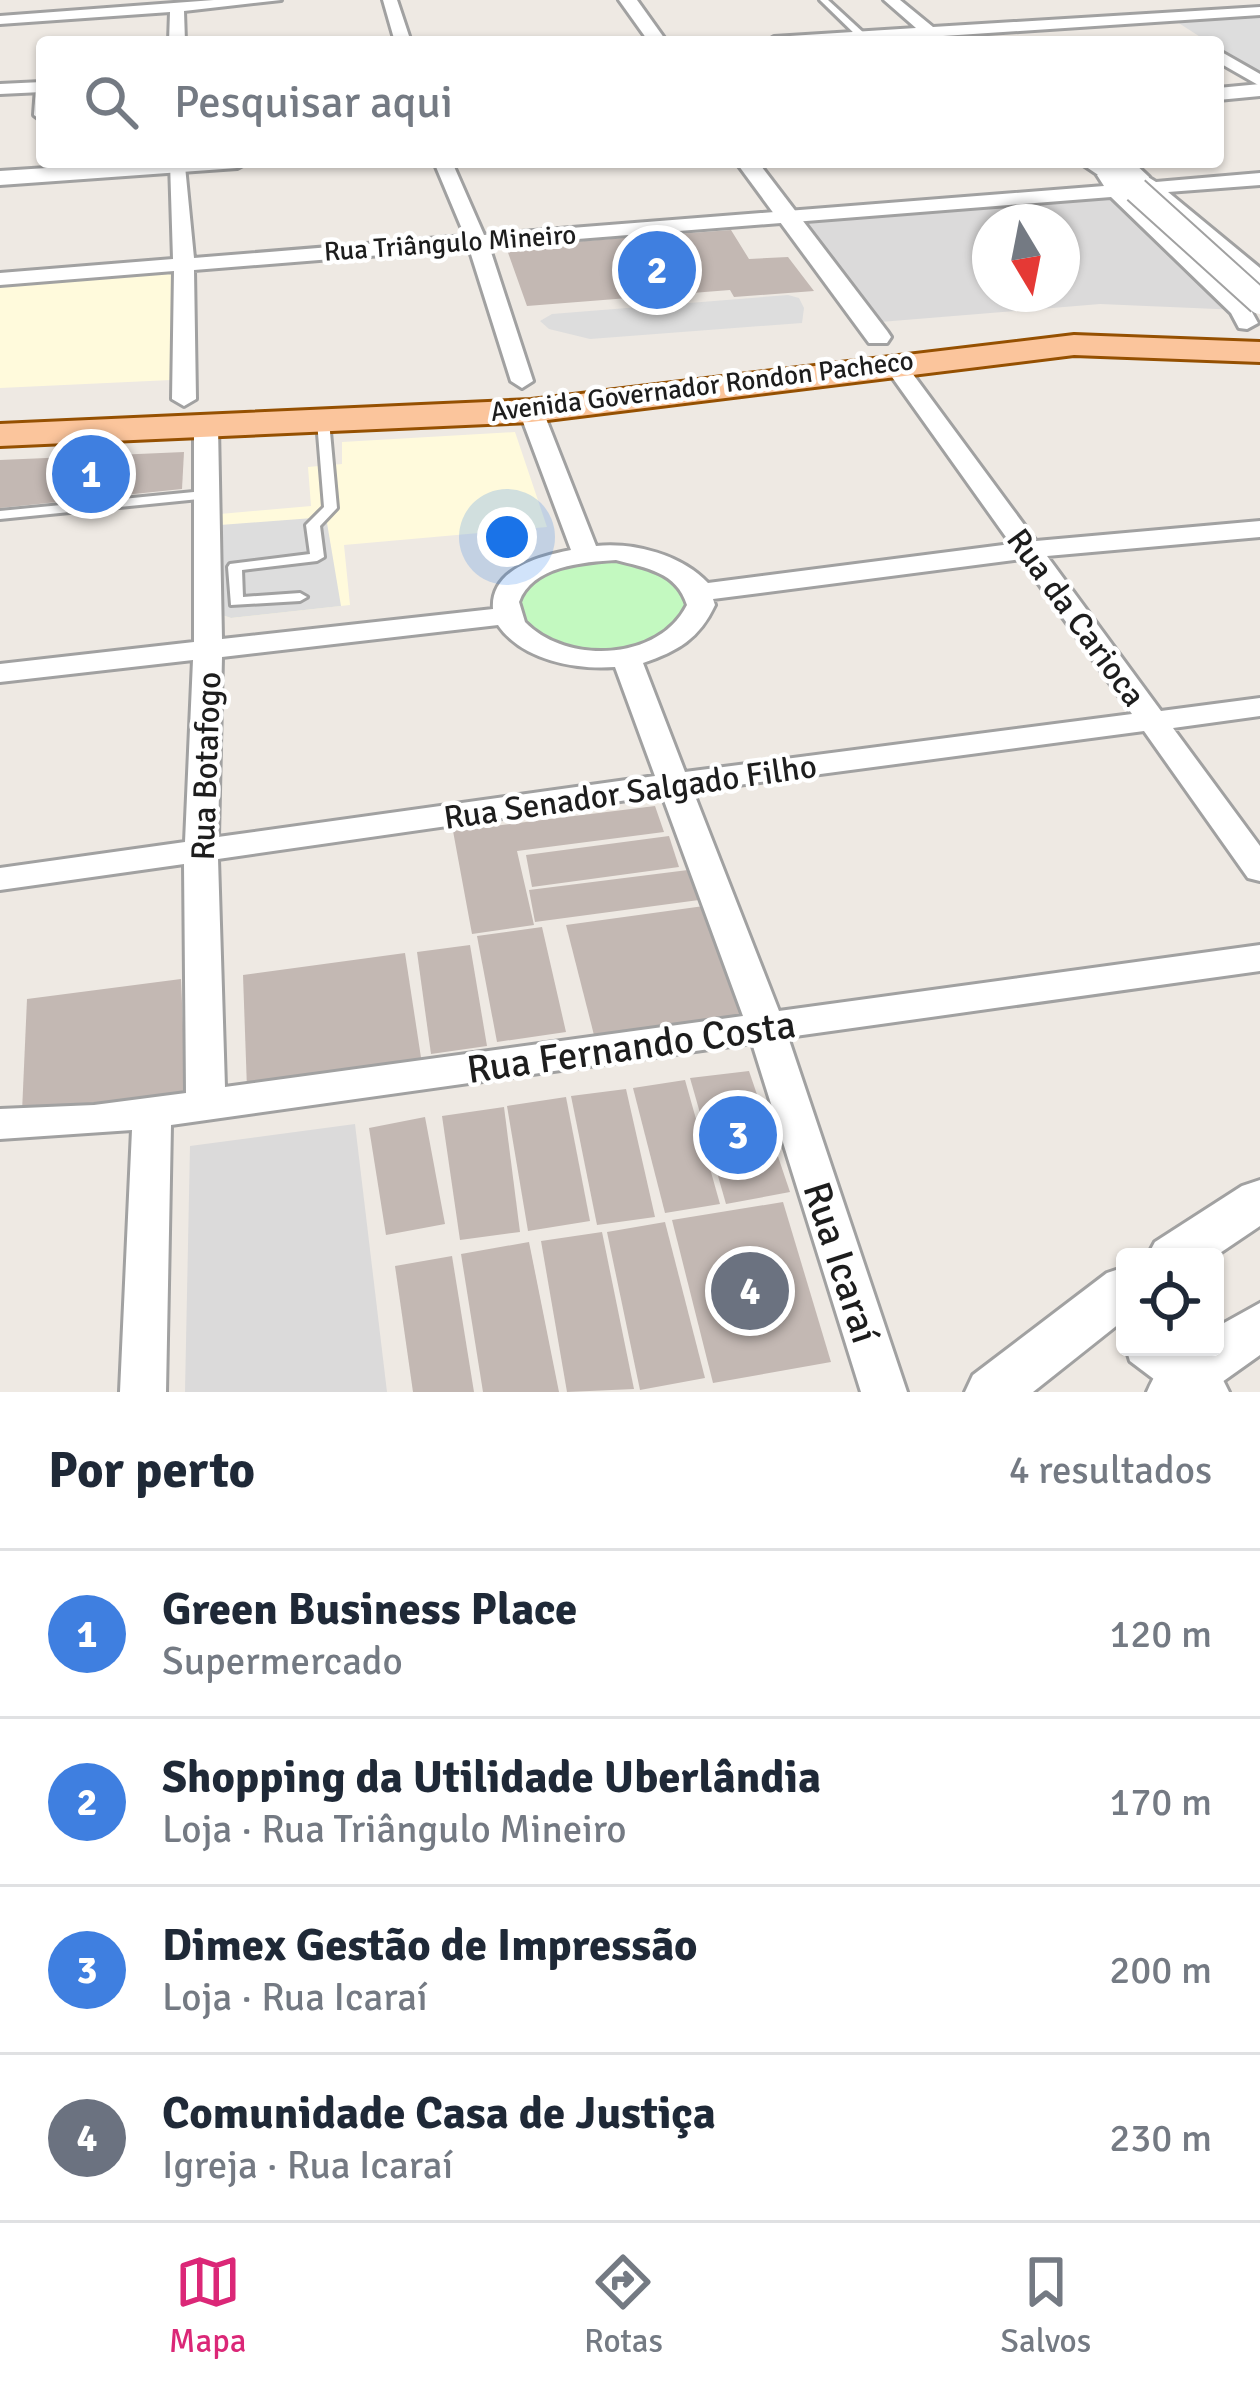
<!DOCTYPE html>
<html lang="pt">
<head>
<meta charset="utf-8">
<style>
	:root { --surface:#fff; --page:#f2f2f3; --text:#1f2937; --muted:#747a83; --line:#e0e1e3; --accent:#db2777 }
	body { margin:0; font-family:Signika,sans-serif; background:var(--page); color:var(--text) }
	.controls { position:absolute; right:36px; bottom:36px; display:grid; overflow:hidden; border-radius:12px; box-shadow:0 3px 9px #0004 }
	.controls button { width:108px; height:108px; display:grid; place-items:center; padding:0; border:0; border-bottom:3px solid var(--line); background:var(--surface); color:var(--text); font:60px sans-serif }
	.compass { position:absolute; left:972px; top:204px; width:108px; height:108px; border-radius:50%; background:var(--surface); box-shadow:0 3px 9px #0004; rotate:170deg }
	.you { position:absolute; left:507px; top:537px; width:42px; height:42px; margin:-30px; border:9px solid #fff; border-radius:50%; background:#1a73e8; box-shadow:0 0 0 18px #1a73e833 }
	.badge { display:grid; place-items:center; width:78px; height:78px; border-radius:50%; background:var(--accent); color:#fff; font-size:39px; font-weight:700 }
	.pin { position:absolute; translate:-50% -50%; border:6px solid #fff; box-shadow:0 3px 12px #0006 }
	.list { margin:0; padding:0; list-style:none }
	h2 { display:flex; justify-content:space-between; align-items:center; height:156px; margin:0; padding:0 48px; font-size:51px }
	h2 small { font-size:39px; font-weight:400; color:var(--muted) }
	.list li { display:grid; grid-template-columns:78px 1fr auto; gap:36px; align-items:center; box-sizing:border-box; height:168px; padding:0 48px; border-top:3px solid var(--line) }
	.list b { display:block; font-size:45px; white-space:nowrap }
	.list p { margin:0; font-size:39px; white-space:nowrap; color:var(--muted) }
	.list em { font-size:39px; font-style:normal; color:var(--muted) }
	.icon { flex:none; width:66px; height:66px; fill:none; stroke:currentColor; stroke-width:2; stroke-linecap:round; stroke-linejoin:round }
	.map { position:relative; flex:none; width:1260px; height:1392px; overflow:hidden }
	.search { position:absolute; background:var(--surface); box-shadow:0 3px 9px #0004; left:36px; right:36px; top:36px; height:132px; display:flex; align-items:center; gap:30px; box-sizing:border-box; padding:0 42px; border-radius:12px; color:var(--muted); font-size:45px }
	.sheet { height:828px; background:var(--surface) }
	nav { display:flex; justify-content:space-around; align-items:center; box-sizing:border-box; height:168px; border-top:3px solid var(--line); background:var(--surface); font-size:33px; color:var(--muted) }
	nav a { display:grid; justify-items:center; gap:6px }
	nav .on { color:var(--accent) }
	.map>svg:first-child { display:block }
	.residential { fill:#dbdada; fill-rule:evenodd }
	.education { fill:#fffadc }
	.park { fill:#c3f9c0 }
	.parking { fill:#ddd }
	.building { fill:#c3b8b3 }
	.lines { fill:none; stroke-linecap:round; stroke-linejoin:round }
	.service-casing { stroke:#a1a1a1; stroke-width:6 }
	.minor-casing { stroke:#a1a1a1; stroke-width:6 }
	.tertiary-casing { stroke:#a1a1a1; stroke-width:6 }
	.primary-casing { stroke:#955001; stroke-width:6 }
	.service { fill:#fff; fill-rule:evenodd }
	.minor { fill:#fff; fill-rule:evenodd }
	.tertiary { fill:#fff; fill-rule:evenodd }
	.primary { fill:#fbc59c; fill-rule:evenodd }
	.tertiary-bridge-casing { stroke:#a1a1a1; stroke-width:28; stroke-linecap:butt }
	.tertiary-bridge { stroke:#fff; stroke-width:24 }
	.labels { text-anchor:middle; stroke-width:9; stroke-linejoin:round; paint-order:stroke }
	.far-street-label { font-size:27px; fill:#1d1d1d; stroke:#fff }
	.street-label { font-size:33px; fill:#1d1d1d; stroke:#fff }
	.near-street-label { font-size:39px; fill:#1d1d1d; stroke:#fff }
</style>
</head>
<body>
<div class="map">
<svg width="1260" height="1392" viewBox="0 0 1260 1392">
	<rect width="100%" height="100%" fill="#eee9e3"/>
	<g class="residential">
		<path d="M1116,191L1240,310L1100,304L868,323L791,217ZM990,222H1062V294H990Z"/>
		<polygon points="355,1124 387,1392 185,1392 190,1146"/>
	</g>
	<g class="education">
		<polygon points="174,270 171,380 0,388 0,284"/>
		<polygon points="515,432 547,527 344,545 350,605 231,618 219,614 220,514 311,506 308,467 342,464 342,442"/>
	</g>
	<polygon class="park" points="616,552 701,592 680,640 594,660 517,632 516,582 533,569"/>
	<g class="parking">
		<polygon points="1260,11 1260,75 1218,48 1218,42 1208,42 1168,16"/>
		<polygon points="788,295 799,298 804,308 802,323 590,339 549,329 540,321 552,314"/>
		<polygon points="326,517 341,606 231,618 219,614 220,525"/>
	</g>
	<g class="building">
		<polygon points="731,230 749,259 788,257 814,291 734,297 730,290 527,306 506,247"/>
		<polygon points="184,452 182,489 0,508 0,460"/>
		<polygon points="655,806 664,832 517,851 534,925 472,934 453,831"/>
		<polygon points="669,836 679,867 532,887 526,855"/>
		<polygon points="688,870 699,900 535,922 529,890"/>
		<polygon points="704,906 743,1021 596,1043 566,925"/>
		<polygon points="542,927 566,1032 497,1042 477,936"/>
		<polygon points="470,945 487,1046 431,1054 417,952"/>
		<polygon points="405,953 422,1064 247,1089 243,975"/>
		<polygon points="181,979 186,1098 22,1112 27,999"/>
		<polygon points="749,1071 790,1192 726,1204 690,1078"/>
		<polygon points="685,1080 720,1204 665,1213 633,1088"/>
		<polygon points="626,1089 655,1217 597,1225 571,1096"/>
		<polygon points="566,1097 590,1221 528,1231 507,1106"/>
		<polygon points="504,1107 520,1232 460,1240 442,1116"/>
		<polygon points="425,1117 445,1224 386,1235 369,1128"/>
		<polygon points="783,1202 831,1362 713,1383 672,1220"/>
		<polygon points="665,1222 705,1378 640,1390 607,1232"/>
		<polygon points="602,1232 634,1389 567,1392 541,1241"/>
		<polygon points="529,1242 559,1392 483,1392 461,1254"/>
		<polygon points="452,1256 474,1392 413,1392 395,1266"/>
	</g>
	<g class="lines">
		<defs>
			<g id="service">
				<polygon points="820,0 828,0 866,35 866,39 860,39"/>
				<polygon points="40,85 42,85 42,115 38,118 34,115 36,87"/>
				<polygon points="323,417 329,421 337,508 320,526 324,557 317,561 242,570 243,597 300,593 307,597 300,601 231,605 228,567 230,564 310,554 306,525 324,507 317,421"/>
				<polygon points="204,491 209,492 209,498 0,519 0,511"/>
			</g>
			<g id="minor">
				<polygon points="214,0 281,0 184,11 185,42 169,42 170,12 0,24 0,16"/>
				<polygon points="383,0 397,0 411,42 395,42"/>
				<polygon points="884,0 900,0 933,27 1260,7 1260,15 943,36 939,42 926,37 766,42 774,37 916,28"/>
				<polygon points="1218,50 1260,74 1260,86 1218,62"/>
				<polygon points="42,82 42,92 0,94 0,84"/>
				<polygon points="170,162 185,166 194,258 465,236 434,162 452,162 484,235 1104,186 1097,175 1106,169 1248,305 1258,323 1247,329 1239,328 1231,313 1111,197 489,246 533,381 522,388 511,381 469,248 194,270 196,399 184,406 172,399 174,271 0,285 0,273 173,259"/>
				<polygon points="1138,171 1156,182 1260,173 1260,185 1168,192 1260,268 1260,284 1131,181 1131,173"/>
				<path d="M893,356L901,358L1036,541L1260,521V537L1047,556L1161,711L1260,698V716L1173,728L1260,846V881L1248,878L1144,731L693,791L779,1011L1260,945V971L788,1037L907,1392H861L752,1043L171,1125L166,1392H120L132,1130L0,1139V1109L94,1105L186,1093L184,864L0,890V868L185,842L193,660L0,682V664L194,642V427L206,420L218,427L222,639L493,609C490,569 540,556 571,550L519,411L531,404L543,411L596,546C634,542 682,555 708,583L1011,544L882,363ZM1021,559L1132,714L685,772L643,663C678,651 699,639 715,605L713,599ZM616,560C646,568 677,572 687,605C659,661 567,665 525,622L519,602C532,566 583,562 616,560ZM498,625C522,660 575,670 615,667L655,776L218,837L222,657ZM662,795L743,1016L225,1087L218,859Z"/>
				<polygon points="1125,1344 1180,1347 1222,1378 1229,1392 1171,1392 1130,1361"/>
			</g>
			<g id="tertiary">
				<polygon points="619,0 637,0 667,42 649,42"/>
				<polygon points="1260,84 1260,96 1218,100 1218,88"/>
				<polygon points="140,162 248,162 237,168 0,185 0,171"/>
				<polygon points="736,162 758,162 887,331 891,337 887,343 869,343"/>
				<polygon points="1079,162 1112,166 1109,162 1133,162 1149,177 1144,195 1128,195"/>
				<polygon points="1260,1180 1260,1226 1214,1257 1147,1257 1155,1242 1242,1186"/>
				<polygon points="1125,1267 1125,1319 1033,1392 965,1392 973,1375 1107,1273"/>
				<path d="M1260,1303V1355L1208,1392H1147C1163,1356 1176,1347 1215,1347V1328Z"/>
			</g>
			<polygon id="primary" points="1074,335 1260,342 1260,362 1074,355 531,422 0,446 0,424 531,400"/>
		</defs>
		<use href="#service" class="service-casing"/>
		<use href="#minor" class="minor-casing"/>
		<use href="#tertiary" class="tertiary-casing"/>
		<use href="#primary" class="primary-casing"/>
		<use href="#service" class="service"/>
		<use href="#minor" class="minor"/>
		<use href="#tertiary" class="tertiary"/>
		<use href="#primary" class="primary"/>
		<defs>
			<polyline id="tertiary-bridge" points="1136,190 1260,302"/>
		</defs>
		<use href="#tertiary-bridge" class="tertiary-bridge-casing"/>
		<use href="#tertiary-bridge" class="tertiary-bridge"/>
	</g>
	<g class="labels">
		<g class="far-street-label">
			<text transform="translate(450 243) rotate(-4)" y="9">Rua Triângulo Mineiro</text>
			<text transform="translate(702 386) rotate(-7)" y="9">Avenida Governador Rondon Pacheco</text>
		</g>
		<g class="street-label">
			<text transform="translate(1077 617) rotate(54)" y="12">Rua da Carioca</text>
			<text transform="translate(205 766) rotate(-88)" y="12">Rua Botafogo</text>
			<text transform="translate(630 791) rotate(-8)" y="12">Rua Senador Salgado Filho</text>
		</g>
		<g class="near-street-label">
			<text transform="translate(631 1046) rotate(-8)" y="14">Rua Fernando Costa</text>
			<text transform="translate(842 1262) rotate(72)" y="14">Rua Icaraí</text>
		</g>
	</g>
</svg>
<div class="controls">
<button><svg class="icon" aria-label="locate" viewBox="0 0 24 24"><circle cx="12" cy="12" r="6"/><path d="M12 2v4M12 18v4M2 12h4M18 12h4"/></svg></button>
</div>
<svg class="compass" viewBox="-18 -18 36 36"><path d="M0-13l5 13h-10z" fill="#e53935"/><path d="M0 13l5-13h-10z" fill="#747a83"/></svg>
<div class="you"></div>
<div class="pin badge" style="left:91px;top:474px;background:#3f7fe0">1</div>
<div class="pin badge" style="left:657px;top:270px;background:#3f7fe0">2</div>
<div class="pin badge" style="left:738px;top:1135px;background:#3f7fe0">3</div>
<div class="pin badge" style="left:750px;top:1291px;background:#6b7280">4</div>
<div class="search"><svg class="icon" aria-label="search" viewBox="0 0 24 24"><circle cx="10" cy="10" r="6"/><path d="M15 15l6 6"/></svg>Pesquisar aqui</div>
</div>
<section class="sheet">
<h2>Por perto<small>4 resultados</small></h2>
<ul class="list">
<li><span class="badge" style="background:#3f7fe0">1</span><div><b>Green Business Place</b><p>Supermercado</p></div><em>120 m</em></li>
<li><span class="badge" style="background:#3f7fe0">2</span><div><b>Shopping da Utilidade Uberlândia</b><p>Loja · Rua Triângulo Mineiro</p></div><em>170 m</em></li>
<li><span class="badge" style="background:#3f7fe0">3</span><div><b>Dimex Gestão de Impressão</b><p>Loja · Rua Icaraí</p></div><em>200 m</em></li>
<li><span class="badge" style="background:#6b7280">4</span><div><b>Comunidade Casa de Justiça</b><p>Igreja · Rua Icaraí</p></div><em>230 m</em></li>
</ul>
</section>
<nav>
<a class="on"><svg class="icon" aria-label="map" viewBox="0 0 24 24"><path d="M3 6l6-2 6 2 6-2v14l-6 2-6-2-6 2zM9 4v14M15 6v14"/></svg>Mapa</a>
<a><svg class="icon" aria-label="directions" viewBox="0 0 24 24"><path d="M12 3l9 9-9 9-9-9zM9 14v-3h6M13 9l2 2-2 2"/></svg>Rotas</a>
<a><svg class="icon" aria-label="saved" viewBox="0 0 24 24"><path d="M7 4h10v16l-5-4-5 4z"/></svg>Salvos</a>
</nav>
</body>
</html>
